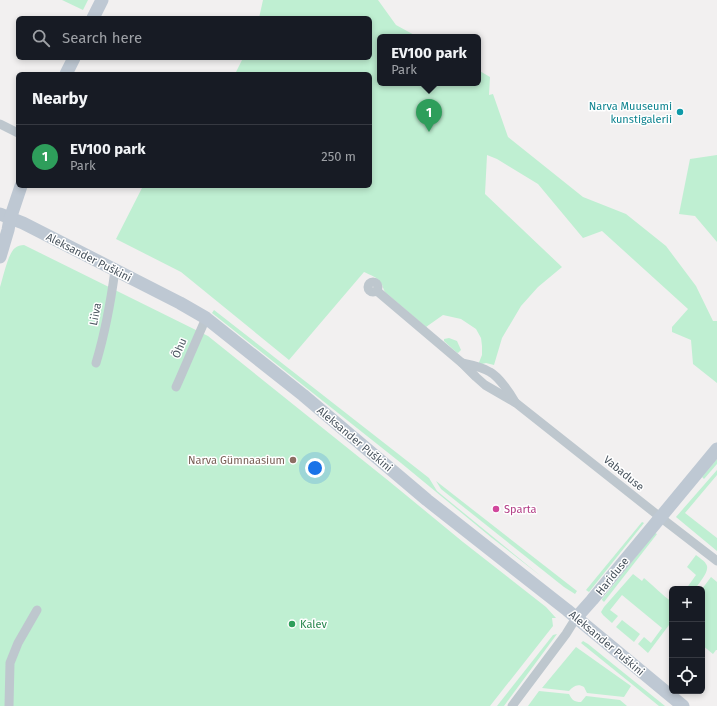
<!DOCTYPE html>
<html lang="en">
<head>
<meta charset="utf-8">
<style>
	:root { --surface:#171b24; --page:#20242c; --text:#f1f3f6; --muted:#9ea1a6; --line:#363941; --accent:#ea580c }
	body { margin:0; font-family:"Fira Sans",sans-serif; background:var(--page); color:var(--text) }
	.controls { position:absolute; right:12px; bottom:12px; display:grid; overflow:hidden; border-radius:6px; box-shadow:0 2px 6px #0003 }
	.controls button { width:36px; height:36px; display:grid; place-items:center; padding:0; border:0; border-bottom:1px solid var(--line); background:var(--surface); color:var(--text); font:20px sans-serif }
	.you { position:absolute; left:315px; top:468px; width:14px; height:14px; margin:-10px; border:3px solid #fff; border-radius:50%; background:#1a73e8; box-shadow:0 0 0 6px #1a73e833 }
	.badge { display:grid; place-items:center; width:26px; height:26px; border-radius:50%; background:var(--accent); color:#fff; font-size:13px; font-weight:700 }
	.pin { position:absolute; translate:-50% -33px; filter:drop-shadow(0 1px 2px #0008) }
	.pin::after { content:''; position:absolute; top:21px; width:14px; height:12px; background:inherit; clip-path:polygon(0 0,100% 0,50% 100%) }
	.popup { position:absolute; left:377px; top:34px; width:104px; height:52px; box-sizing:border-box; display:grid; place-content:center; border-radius:6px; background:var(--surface); filter:drop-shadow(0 1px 3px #0005); font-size:13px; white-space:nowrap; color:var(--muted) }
	.popup b { font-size:15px; color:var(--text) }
	.popup::after { content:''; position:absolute; left:50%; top:100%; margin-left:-8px; border:8px solid transparent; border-top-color:var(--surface) }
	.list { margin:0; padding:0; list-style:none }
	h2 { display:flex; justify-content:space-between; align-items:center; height:52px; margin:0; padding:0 16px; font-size:17px }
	h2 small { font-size:13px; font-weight:400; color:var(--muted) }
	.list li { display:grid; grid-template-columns:26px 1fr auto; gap:12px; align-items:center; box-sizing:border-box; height:64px; padding:0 16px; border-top:1px solid var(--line) }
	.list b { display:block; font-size:15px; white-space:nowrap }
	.list p { margin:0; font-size:13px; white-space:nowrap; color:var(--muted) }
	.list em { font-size:13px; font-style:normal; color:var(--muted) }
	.icon { flex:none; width:22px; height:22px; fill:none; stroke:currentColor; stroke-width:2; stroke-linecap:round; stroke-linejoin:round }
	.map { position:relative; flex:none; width:717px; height:706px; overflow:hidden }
	.search { position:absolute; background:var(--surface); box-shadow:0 2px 6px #0003; left:16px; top:16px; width:356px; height:44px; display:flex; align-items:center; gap:10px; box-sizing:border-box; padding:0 14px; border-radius:6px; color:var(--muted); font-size:15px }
	.panel { position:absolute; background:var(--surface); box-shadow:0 2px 6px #0003; left:16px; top:72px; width:356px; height:116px; border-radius:6px }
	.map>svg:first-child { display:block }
	.green { fill:#bfefd2 }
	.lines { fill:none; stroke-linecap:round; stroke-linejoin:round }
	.street { stroke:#bec7ce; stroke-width:9 }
	.secondary { stroke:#bec8d3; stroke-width:13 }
	.culture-dot { fill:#0f9aa8; stroke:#fff; stroke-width:1.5 }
	.education-dot { fill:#8d6e63; stroke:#fff; stroke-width:1.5 }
	.hotel-dot { fill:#d1479c; stroke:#fff; stroke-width:1.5 }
	.leisure-dot { fill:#2e9e5b; stroke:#fff; stroke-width:1.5 }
	.labels { text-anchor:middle; stroke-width:3; stroke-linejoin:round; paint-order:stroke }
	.culture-label { font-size:11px; fill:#0d838f; stroke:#fff; text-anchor:end }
	.street-label { font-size:11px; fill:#48535d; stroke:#fff }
	.education-label { font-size:11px; fill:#785e54; stroke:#fff; text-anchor:end }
	.hotel-label { font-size:11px; fill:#b23c85; stroke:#fff; text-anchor:start }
	.leisure-label { font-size:11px; fill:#27864d; stroke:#fff; text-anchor:start }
</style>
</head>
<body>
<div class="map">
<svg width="717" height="706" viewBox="0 0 717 706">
	<rect width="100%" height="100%" fill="#f2f0f0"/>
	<g class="green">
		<polygon points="62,0 88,0 83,10"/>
		<path d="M263,0H378L396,25L418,37H380V83H478V70L490,77L489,95L493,94L508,137L583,197L626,214L666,246L696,286L713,321H717V383L693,364L691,340L672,332V327L688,309L602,231L583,238L538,184L497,159L487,155L485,194L562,267L538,287L521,306L502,338L494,365L486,363L478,365L482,355V346L481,338L476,329L461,319L443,315L426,327L385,292C383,289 383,286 381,283C378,277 370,275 364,272L289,360L181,272L116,239L143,186H370V74H235L243,58H370V18H259Z"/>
		<polygon points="717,155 717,242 695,216 679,214 690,159"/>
		<path d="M24,245L208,336L390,482L463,542L546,607L556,618H552L553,626L490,706H0V287C3,278 8,253 15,248C17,246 21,245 24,245Z"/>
		<polygon points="214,310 429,478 437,491 542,577 492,538 401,463 212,313"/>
		<polygon points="449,338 457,341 461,350 458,353 456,352 444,341 444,339"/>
		<polygon points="717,459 717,464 704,479 702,477"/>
		<polygon points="717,470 717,475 685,513 717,538 717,551 676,517"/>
		<polygon points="436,481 577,591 575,594 564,587 441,489"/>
		<polygon points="642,522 644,523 589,592 586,590"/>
		<polygon points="655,533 657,534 604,602 602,600 602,599"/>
		<path d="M696,555C699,558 704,560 706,564C711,570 699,583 695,589H686L696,575L687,567Z"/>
		<path d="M633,574L642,581L644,578C654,586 662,595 672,602V621L648,653L638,644L644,637L651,643L662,628L622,595L610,610L618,616L612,623L603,615L601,612L604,607Z"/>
		<polygon points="711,577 717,582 717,650 716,650 713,654 702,645 702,589"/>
		<polygon points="622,620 640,634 634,642 616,627"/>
		<polygon points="557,634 504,706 497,706 553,635"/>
		<polygon points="583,641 588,644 665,706 659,706 581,643"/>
		<path d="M576,647L631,686L624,697L587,693L584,687C578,683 573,686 569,691L542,688Z"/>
		<path d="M539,691L569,694C572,700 574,702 581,702L586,696L620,700L627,706H528Z"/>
	</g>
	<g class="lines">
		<g class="street">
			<polyline points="0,124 18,133"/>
			<circle cx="373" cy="287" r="5"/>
			<polyline points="377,291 462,363 476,377 485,385 516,403 660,517 717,561"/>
			<path d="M96,363C105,333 111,300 115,270"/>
			<path d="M462,363C472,365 482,367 490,372C499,377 510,393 515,402"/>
			<polyline points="176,387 180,378 206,318"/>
			<polyline points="9,706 10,663 18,643 37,610"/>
			<polyline points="512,706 566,634 576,618"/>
		</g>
		<g class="secondary">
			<polyline points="93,18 102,0"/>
			<polyline points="66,74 74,58"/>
			<polyline points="0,214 23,223 180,303 206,318 303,395 427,500 567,610 683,706"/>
			<polyline points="0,257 8,230 10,219 21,186"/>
			<polyline points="576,618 592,600 717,449"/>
		</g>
	</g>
	<circle class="culture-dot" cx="680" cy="112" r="4"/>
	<circle class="education-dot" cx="293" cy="460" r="4"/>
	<circle class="hotel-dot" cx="496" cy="509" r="4"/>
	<circle class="leisure-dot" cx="292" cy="624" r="4"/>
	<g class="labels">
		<g class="culture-label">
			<text x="672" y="110">Narva Muuseumi<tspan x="672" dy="13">kunstigalerii</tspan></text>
		</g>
		<g class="street-label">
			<text transform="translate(89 257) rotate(27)" y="4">Aleksander Puškini</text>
			<text transform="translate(95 314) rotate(-79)" y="4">Liiva</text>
			<text transform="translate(179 348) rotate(-67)" y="4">Õhu</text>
			<text transform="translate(355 439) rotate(40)" y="4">Aleksander Puškini</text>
			<text transform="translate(624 473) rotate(39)" y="4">Vabaduse</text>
			<text transform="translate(612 576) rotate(-51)" y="4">Hariduse</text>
			<text transform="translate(607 643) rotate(40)" y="4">Aleksander Puškini</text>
		</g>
		<g class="education-label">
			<text x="285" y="464">Narva Gümnaasium</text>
		</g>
		<g class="hotel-label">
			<text x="504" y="513">Sparta</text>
		</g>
		<g class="leisure-label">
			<text x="300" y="628">Kalev</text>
		</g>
	</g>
</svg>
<div class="controls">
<button>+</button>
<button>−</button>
<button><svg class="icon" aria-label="locate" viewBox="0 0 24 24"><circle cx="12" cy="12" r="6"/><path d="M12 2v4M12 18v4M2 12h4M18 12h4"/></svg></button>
</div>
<div class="you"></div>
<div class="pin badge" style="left:429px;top:132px;background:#2e9e5b">1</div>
<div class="popup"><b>EV100 park</b>Park</div>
<div class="search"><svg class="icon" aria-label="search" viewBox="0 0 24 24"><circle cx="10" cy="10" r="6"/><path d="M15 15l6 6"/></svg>Search here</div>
<section class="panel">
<h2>Nearby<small></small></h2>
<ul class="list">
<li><span class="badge" style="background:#2e9e5b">1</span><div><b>EV100 park</b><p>Park</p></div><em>250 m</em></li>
</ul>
</section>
</div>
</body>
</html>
